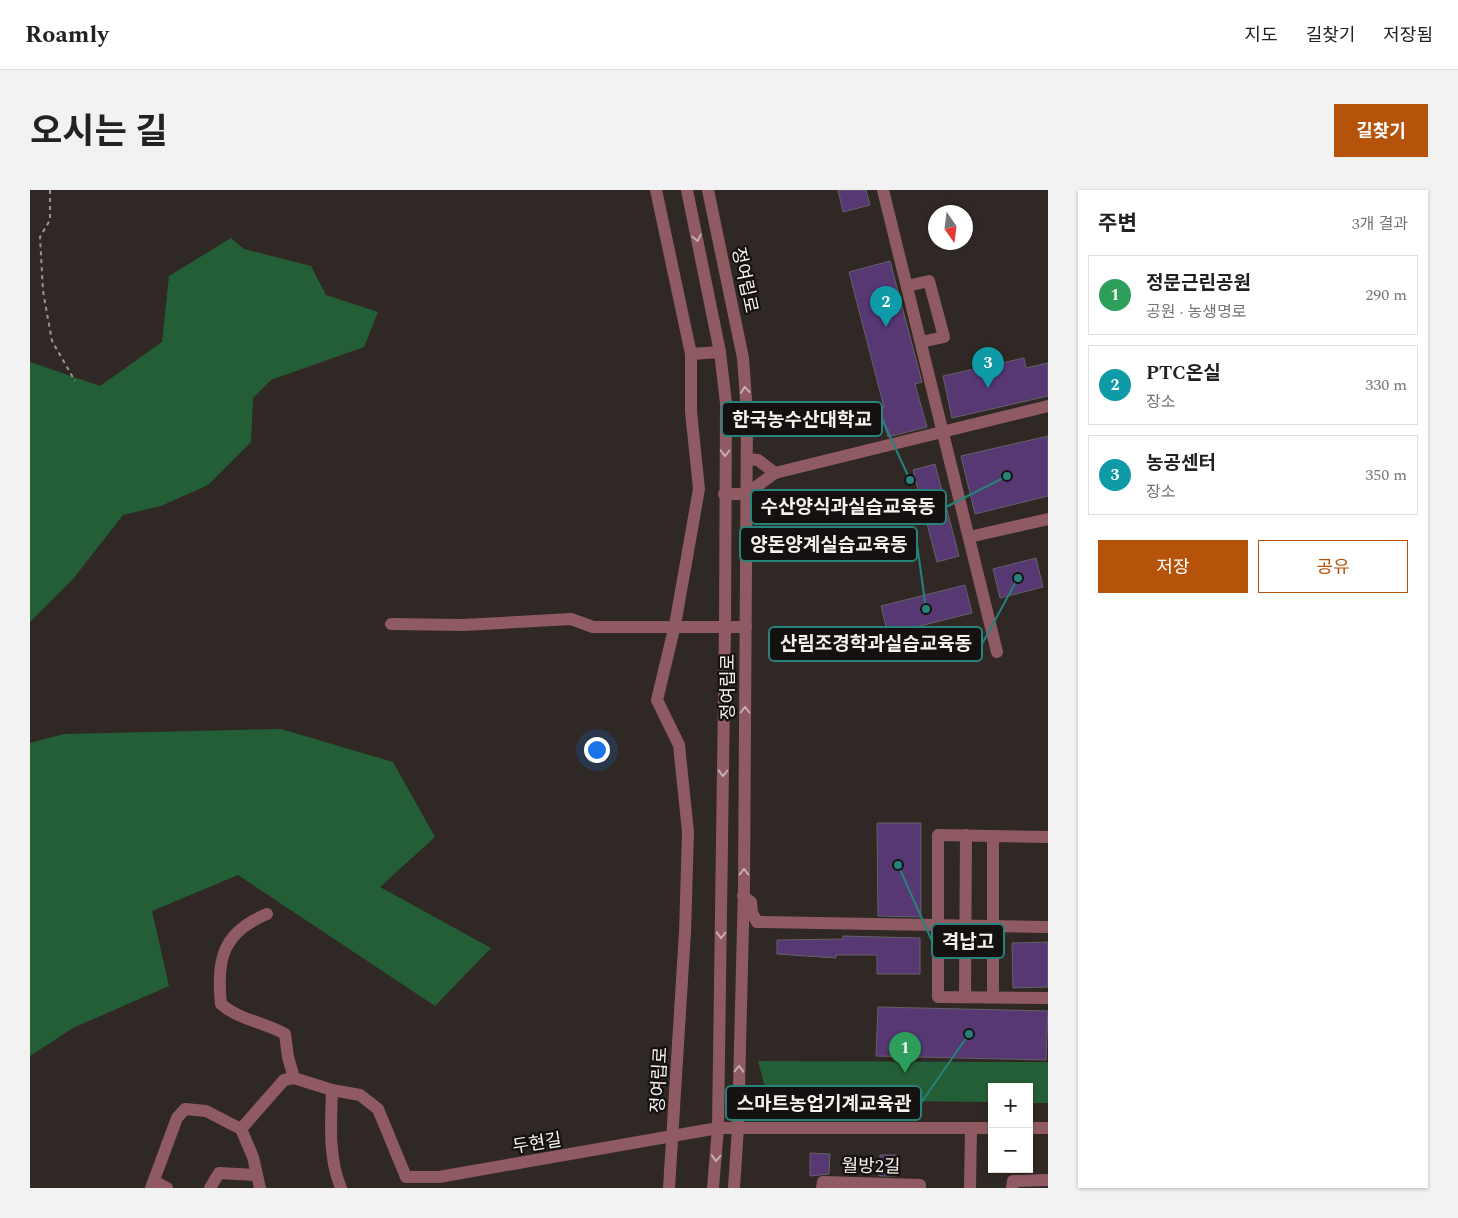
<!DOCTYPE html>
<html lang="ko">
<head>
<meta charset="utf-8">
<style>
	:root { --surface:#fff; --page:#f2f2f2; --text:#222; --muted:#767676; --line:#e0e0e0; --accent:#b45309 }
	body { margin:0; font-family:Spectral,"Noto Sans KR",serif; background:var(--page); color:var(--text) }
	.controls { position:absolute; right:15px; bottom:15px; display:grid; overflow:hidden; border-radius:0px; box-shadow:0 1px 4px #0004 }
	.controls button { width:45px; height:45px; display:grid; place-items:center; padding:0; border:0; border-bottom:1px solid var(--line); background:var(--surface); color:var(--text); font:25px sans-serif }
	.compass { position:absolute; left:898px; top:15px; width:45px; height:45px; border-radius:50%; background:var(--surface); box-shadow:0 1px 4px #0004; rotate:166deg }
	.you { position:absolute; left:566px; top:559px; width:18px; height:18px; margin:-12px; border:4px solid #fff; border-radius:50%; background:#1a73e8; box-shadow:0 0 0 8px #1a73e833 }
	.badge { display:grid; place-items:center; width:32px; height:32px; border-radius:50%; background:var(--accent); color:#fff; font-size:16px; font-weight:700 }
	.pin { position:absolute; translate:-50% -41px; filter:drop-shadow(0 1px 2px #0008) }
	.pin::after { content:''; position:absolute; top:26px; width:18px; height:15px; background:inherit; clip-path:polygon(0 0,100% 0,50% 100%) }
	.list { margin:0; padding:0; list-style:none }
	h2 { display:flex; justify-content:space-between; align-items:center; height:65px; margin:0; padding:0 20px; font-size:21px }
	h2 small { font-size:16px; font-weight:400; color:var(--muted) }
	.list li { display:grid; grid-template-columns:32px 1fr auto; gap:15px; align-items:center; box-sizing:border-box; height:80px; margin:0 10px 10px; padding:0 10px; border:1px solid var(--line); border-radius:0px }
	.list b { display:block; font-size:19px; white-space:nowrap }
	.list p { margin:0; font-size:16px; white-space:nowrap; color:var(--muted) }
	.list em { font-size:16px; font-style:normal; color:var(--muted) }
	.actions { display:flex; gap:10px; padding:15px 20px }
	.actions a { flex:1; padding:11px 0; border:1px solid var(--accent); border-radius:0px; text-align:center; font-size:18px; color:var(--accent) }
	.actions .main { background:var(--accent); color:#fff }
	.map { position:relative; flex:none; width:1018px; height:998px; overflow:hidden; border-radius:0px }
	header { display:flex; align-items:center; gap:30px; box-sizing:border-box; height:70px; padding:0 25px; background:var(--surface); border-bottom:1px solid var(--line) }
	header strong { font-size:24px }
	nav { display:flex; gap:28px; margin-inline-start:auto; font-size:18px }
	.intro { display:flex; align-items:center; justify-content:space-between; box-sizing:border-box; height:120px; padding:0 30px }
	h1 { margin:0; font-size:35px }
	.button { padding:12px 22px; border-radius:0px; background:var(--accent); color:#fff; font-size:18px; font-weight:700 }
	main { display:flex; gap:30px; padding:0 30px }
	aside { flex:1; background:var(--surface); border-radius:0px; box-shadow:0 1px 4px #0004 }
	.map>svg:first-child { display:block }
	.green { fill:#245e37 }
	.building { fill:#573873; stroke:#656169 }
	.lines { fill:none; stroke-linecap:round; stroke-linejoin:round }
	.path { stroke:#9c9693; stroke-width:2; stroke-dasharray:4 4; stroke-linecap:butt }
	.minor { stroke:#905a62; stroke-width:12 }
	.oneway { stroke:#c8adaf }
	.labels { text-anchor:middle; stroke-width:4.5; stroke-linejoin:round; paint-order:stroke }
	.street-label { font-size:18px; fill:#f6f1ee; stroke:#151110 }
	.leader { fill:none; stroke:#26827b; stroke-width:2 }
	.callout-dot { fill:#26827b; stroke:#151110; stroke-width:2 }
	.callout { fill:#151110; stroke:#26827b; stroke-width:2 }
	.callout-label { font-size:19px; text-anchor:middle; font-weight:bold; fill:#f6f1ee }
</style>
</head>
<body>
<header>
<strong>Roamly</strong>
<nav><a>지도</a><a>길찾기</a><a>저장됨</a></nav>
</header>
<div class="intro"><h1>오시는 길</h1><a class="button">길찾기</a></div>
<main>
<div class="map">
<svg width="1018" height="998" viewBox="0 0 1018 998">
	<rect width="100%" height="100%" fill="#2f2824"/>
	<g class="green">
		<polygon points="201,48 214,59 281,76 296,105 348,122 334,157 241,190 223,208 221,252 178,295 131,316 93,325 43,389 0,432 0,172 70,196 132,152 139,86"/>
		<polygon points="251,539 363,572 405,647 350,697 461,758 405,816 208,685 122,721 139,796 43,838 0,866 0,553 34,544"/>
		<polygon points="728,871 1018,872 1018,913 999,913 999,897 962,897 962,912 752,910 734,894"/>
	</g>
	<g class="building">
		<polygon points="808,0 836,0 840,15 813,22"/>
		<polygon points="860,71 892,192 885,194 897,237 858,247 850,218 854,217 819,82"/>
		<polygon points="994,168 996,178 1018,173 1018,206 922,228 913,186"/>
		<polygon points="1018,246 1018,306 945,324 931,266"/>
		<polygon points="905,274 929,366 907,372 883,280"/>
		<polygon points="1006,368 1013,397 970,408 963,379"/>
		<polygon points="935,395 942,423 858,444 851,416"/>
		<polygon points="847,633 891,633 891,727 848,726"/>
		<polygon points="813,746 890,748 890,784 847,784 847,765 806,765 806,768 747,764 747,750 813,749"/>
		<polygon points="1018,752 1018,797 983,798 982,753"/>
		<polygon points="848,817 1018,821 1016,870 846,866"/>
		<polygon points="780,963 800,964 799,984 780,986"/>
		<polygon points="850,965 866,965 865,986 849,986"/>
	</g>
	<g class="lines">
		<polyline class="path" points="20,0 20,30 10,47 13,101 22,151 45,191"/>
		<g class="minor">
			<polyline points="626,0 661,164"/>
			<polyline points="657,0 690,162 696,213 695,436 688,938 683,998"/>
			<polyline points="678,0 713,168 717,223 714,696 708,938 704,998"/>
			<polyline points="853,0 967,462"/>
			<polyline points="877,96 899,91 914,147 891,152"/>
			<polyline points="717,269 728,270 745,283"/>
			<polyline points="694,304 716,304 745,283 1018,216"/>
			<polyline points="939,347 1018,329"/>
			<polyline points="361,434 433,435 541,429 563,437 716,437"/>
			<polyline points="963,646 963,807"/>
			<polyline points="1018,647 908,645 908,807 1018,808"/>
			<polyline points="713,706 721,712 722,723 727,732"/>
			<path d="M237,724C193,742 186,769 191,814C209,830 234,832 255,844L258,867L264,888"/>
			<polyline points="727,732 1018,737"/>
			<polyline points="935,807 936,645"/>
			<path d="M302,900C301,933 298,967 311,998"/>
			<polyline points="999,938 1018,938"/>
			<polyline points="211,939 223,967 230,998"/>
			<polyline points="124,991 137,998"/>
			<polyline points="121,998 147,928 155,919 176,921 211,939 254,890 264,888 302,900 330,905 348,919 376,987 409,987 688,938 962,938"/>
			<polyline points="180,998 189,983 225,985"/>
			<polyline points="639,998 655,742 658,642 649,555 627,510 645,435 669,299 661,222 661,164 690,162"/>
			<polyline points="792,998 793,992 890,995 890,998"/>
			<polyline points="940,998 941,938"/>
			<polyline points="982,998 983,991 1018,990"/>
		</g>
	</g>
	<defs><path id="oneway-chevron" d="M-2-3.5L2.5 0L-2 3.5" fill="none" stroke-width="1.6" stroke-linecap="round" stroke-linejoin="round" transform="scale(1.25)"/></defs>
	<g class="oneway">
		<use href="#oneway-chevron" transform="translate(667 48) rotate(78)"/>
		<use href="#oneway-chevron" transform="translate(715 200) rotate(-95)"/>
		<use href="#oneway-chevron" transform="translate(695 263) rotate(91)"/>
		<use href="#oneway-chevron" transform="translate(715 520) rotate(-90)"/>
		<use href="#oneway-chevron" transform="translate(693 583) rotate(91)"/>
		<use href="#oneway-chevron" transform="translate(714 682) rotate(-90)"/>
		<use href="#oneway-chevron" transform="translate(691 745) rotate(91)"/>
		<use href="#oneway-chevron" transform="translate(709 879) rotate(-89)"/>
		<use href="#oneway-chevron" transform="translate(686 968) rotate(94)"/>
	</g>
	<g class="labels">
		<g class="street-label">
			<text transform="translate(715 90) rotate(78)" y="6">정여립로</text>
			<text transform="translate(698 497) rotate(-90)" y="6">정여립로</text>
			<text transform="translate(629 890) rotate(-87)" y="6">정여립로</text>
			<text transform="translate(507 953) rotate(-9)" y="6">두현길</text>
			<text transform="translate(841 976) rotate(1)" y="6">월방2길</text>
		</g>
	</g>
	<path class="leader" d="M880 290L852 229M977 286L916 317M896 419L887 354M988 388L952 454M868 675L902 751M939 844L891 913"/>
	<g class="callout-dot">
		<circle cx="880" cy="290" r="5"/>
		<circle cx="977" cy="286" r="5"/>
		<circle cx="896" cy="419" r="5"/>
		<circle cx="988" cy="388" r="5"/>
		<circle cx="868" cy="675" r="5"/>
		<circle cx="939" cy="844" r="5"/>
	</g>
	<g class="callout">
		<rect x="692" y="212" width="160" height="34" rx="5"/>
		<rect x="721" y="300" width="195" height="34" rx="5"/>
		<rect x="710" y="337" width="177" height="34" rx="5"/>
		<rect x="739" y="437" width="213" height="34" rx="5"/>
		<rect x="902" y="734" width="72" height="34" rx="5"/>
		<rect x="696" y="896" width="195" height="34" rx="5"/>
	</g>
	<g class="callout-label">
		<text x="772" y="236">한국농수산대학교</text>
		<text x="818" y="323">수산양식과실습교육동</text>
		<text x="799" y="361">양돈양계실습교육동</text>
		<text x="846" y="460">산림조경학과실습교육동</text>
		<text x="938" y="758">격납고</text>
		<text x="794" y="920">스마트농업기계교육관</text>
	</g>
</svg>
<div class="controls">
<button>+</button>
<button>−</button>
</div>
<svg class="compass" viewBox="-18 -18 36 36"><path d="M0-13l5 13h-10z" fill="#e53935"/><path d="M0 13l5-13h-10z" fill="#767676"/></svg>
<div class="you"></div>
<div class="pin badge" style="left:875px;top:883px;background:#2e9e5b">1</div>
<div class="pin badge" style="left:856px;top:137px;background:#0f9aa8">2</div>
<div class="pin badge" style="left:958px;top:198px;background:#0f9aa8">3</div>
</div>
<aside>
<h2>주변<small>3개 결과</small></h2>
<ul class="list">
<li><span class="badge" style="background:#2e9e5b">1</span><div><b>정문근린공원</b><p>공원 · 농생명로</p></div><em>290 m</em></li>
<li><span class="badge" style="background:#0f9aa8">2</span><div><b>PTC온실</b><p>장소</p></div><em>330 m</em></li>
<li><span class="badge" style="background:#0f9aa8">3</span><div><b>농공센터</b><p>장소</p></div><em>350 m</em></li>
</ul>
<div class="actions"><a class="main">저장</a><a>공유</a></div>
</aside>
</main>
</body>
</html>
